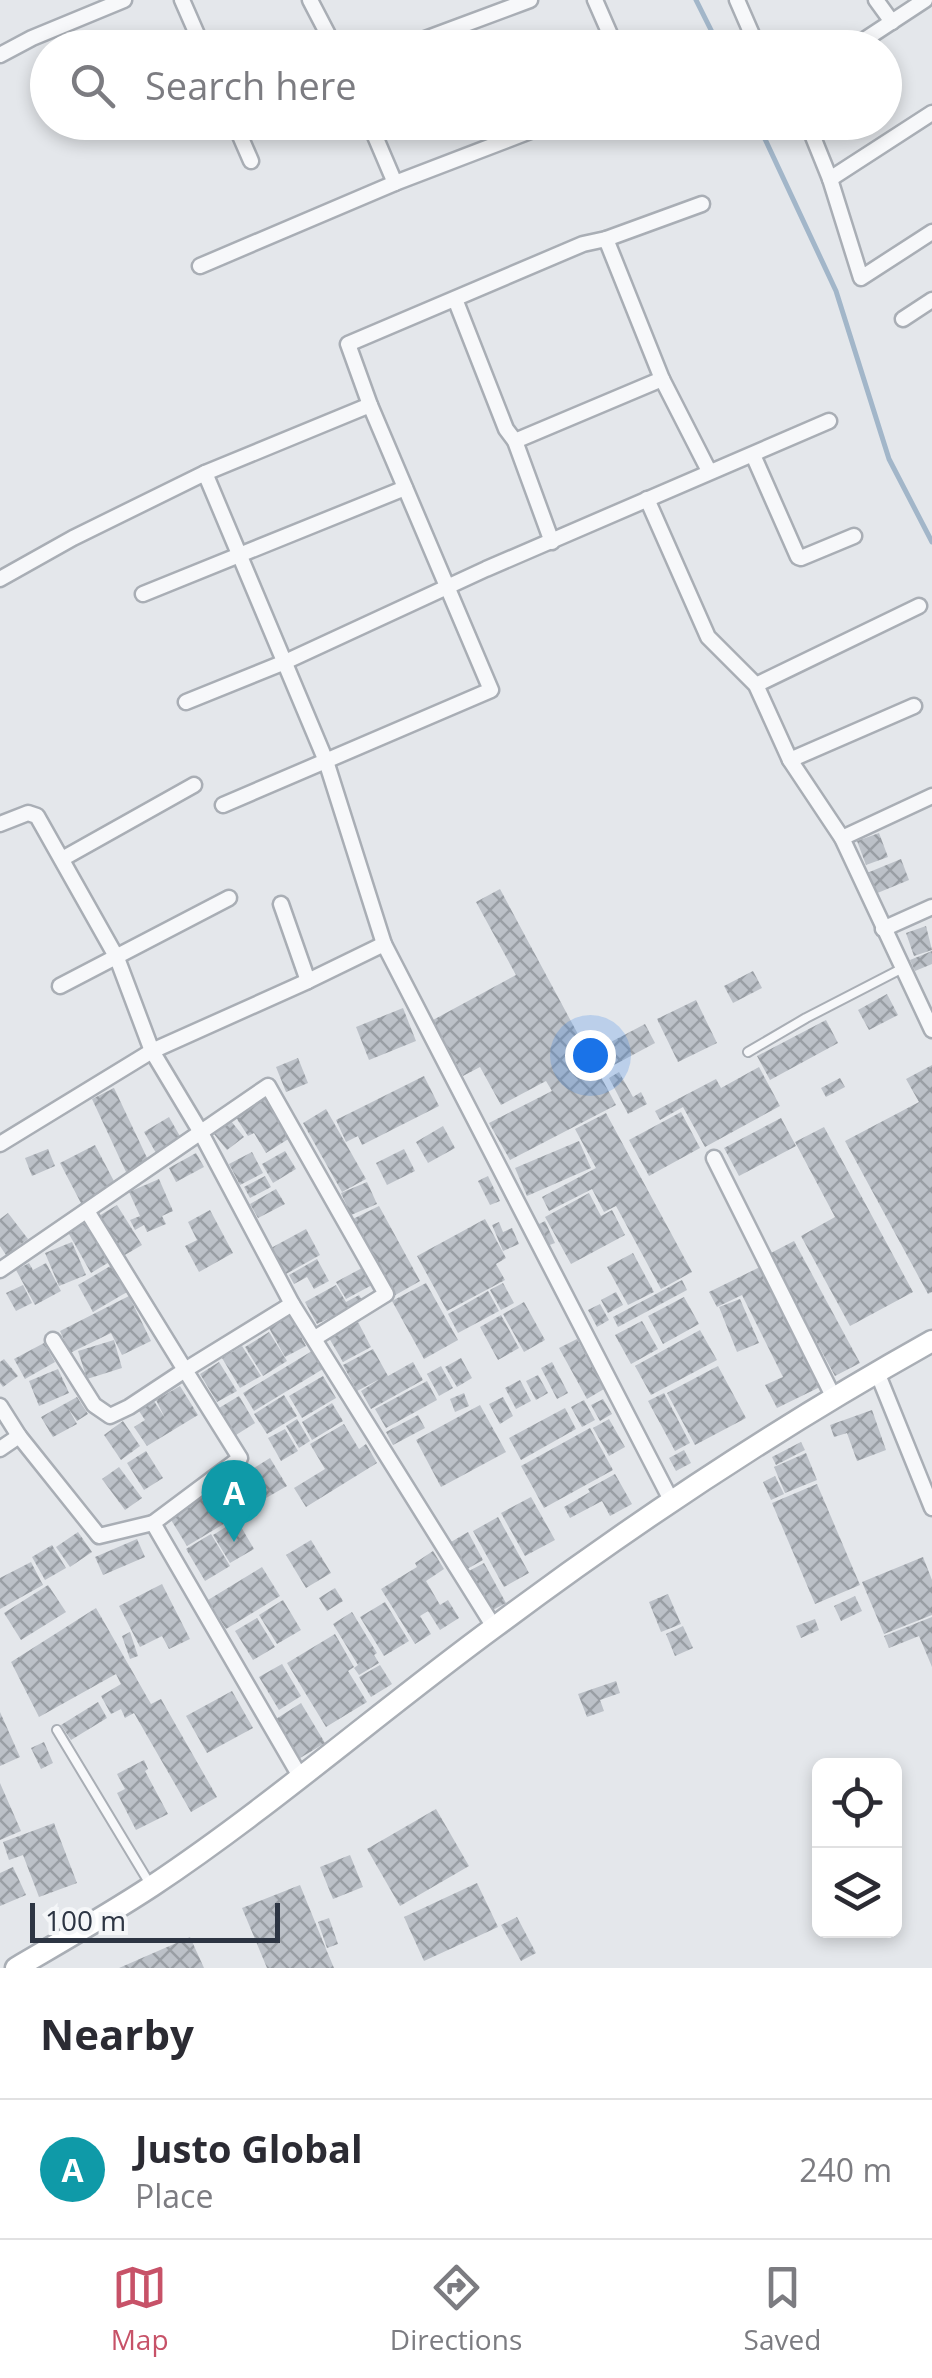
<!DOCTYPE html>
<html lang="en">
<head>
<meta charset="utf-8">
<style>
	:root { --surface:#fff; --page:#f2f2f3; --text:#2b2b33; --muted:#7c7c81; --line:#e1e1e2; --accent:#c75268 }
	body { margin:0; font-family:"Open Sans",sans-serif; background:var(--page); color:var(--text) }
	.controls { position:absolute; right:30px; bottom:30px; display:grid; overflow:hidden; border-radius:15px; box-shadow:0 5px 15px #0003 }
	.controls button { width:90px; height:90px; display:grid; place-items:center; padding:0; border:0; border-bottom:2px solid var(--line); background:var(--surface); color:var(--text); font:50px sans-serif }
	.scale { position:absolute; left:30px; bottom:25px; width:250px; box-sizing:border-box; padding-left:10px; border:5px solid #2d3543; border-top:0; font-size:28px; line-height:35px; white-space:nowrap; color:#2d3543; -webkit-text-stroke:8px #f4f6f8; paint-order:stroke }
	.you { position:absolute; left:590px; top:1055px; width:35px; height:35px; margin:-25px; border:8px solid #fff; border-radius:50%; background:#1a73e8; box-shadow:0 0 0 15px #1a73e833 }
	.badge { display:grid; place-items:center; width:65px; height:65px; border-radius:50%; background:var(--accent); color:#fff; font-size:32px; font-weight:700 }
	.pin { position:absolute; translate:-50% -82px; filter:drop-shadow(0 2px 5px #0008) }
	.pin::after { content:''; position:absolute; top:52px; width:35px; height:30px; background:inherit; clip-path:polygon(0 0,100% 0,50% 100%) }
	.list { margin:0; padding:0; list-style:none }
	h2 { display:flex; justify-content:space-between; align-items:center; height:130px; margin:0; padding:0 40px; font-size:42px }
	h2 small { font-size:32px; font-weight:400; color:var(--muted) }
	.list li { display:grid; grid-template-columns:65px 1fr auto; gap:30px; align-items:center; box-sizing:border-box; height:140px; padding:0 40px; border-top:2px solid var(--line) }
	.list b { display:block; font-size:38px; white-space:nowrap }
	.list p { margin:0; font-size:32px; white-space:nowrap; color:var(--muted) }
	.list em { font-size:32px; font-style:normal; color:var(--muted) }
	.icon { flex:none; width:55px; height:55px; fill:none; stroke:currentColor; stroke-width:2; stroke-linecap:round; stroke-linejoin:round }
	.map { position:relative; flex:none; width:932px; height:1968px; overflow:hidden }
	.search { position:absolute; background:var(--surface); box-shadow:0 5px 15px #0003; left:30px; right:30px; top:30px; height:110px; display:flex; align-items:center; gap:25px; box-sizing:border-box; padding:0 35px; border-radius:55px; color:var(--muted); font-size:38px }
	.sheet { height:270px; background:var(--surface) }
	nav { display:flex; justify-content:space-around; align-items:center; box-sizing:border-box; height:140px; border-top:2px solid var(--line); background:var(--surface); font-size:28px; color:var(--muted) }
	nav a { display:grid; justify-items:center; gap:5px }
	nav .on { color:var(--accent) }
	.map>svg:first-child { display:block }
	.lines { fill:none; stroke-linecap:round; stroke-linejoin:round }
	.stream { stroke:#a2b6c9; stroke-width:5 }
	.building { fill:url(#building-cross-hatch) }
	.lane-casing { stroke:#a9aeb5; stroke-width:12 }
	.street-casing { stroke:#a9aeb5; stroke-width:19 }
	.secondary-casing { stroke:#a9aeb5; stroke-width:25 }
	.lane { stroke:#f7f8fa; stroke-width:8 }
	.street { stroke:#f7f8fa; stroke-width:14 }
	.secondary { stroke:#fff; stroke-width:20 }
</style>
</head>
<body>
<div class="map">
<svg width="932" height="1968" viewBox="0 0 932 1968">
	<defs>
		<pattern id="building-cross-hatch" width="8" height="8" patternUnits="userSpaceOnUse" patternTransform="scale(2.5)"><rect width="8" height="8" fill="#bcc1c8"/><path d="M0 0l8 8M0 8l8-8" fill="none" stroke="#999ea4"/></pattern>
	</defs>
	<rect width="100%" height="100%" fill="#e4e7eb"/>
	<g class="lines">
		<g class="stream">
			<polyline points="696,0 720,48"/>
			<polyline points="757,122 836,291 889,459 932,542"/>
		</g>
	</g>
	<g class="building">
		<polygon points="879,833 888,857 866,865 857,841"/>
		<polygon points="901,859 909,880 875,894 867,873"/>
		<polygon points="500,889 616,1105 510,1160 489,1123 552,1091 546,1081 501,1105 480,1067 463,1076 433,1020 516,975 476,902"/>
		<polygon points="926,926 932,950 914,956 906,933"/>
		<polygon points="932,951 932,964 915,971 910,960"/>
		<polygon points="753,971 762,988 733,1003 724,986"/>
		<polygon points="887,994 898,1015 869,1030 858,1010"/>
		<polygon points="696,1000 717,1043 678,1062 657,1019"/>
		<polygon points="403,1008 416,1041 369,1060 356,1027"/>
		<polygon points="826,1020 838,1043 770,1080 757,1056"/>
		<polygon points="645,1024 655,1043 601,1072 590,1053"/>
		<polygon points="298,1058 308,1083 286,1092 276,1067"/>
		<polygon points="932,1065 932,1292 928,1294 845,1141 919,1102 906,1079"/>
		<polygon points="759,1067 780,1106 705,1147 683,1107 660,1120 655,1111 716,1079 721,1088"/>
		<polygon points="619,1072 633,1097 641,1092 647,1104 628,1114 609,1078"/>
		<polygon points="424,1076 439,1106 362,1145 358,1136 346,1142 336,1120"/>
		<polygon points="840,1078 845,1087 826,1097 821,1088"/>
		<polygon points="114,1088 149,1162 126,1172 92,1099"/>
		<polygon points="264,1094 290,1138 266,1153 254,1133 248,1136 233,1113"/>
		<polygon points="326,1109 366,1179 342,1192 303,1123"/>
		<polygon points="681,1112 700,1148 649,1176 629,1140"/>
		<polygon points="606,1113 692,1272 661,1289 616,1206 604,1212 592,1189 549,1211 542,1197 596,1168 575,1129"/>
		<polygon points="169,1117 181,1138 156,1153 144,1132"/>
		<polygon points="781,1118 796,1146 739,1176 724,1148"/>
		<polygon points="231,1121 244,1137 227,1150 214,1134"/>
		<polygon points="443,1126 455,1148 428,1163 416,1142"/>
		<polygon points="824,1127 913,1292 850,1326 801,1236 835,1217 795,1142"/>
		<polygon points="579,1141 591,1168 527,1196 515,1168"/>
		<polygon points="95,1145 117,1187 82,1205 60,1163"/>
		<polygon points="48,1149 55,1166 32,1176 25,1158"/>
		<polygon points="404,1149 415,1171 387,1185 376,1163"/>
		<polygon points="285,1151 296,1169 273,1183 262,1164"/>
		<polygon points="252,1152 263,1173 240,1185 229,1164"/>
		<polygon points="196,1153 204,1167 176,1182 169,1168"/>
		<polygon points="265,1176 271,1187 250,1198 244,1187"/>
		<polygon points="488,1176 500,1201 490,1205 478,1181"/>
		<polygon points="159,1179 173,1211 162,1216 166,1224 147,1232 144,1225 135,1230 130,1220 140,1216 129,1192"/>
		<polygon points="367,1182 377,1204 351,1215 341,1193"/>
		<polygon points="276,1189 285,1204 258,1218 250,1204"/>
		<polygon points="589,1193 601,1216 612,1210 625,1235 571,1264 545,1217"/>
		<polygon points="117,1205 142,1245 118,1259 94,1219"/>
		<polygon points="379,1206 420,1281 392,1297 353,1219"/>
		<polygon points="210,1210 233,1253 199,1272 185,1246 197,1240 188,1222"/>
		<polygon points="8,1213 28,1239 6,1255 0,1246 0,1219"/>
		<polygon points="86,1216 111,1261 91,1273 65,1227"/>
		<polygon points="485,1219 506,1258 496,1264 505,1280 447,1311 417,1256"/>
		<polygon points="545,1221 555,1243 547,1246 537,1225"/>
		<polygon points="499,1222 503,1232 512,1228 519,1244 503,1251 492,1225"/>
		<polygon points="306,1229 320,1255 286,1274 271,1248"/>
		<polygon points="794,1241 860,1363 835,1376 769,1254"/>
		<polygon points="72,1242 86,1275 59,1286 45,1253"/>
		<polygon points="633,1253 654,1292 628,1305 607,1267"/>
		<polygon points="317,1259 329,1281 314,1289 307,1277 294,1284 289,1275"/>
		<polygon points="29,1263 33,1270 46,1263 61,1291 35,1305 16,1270"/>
		<polygon points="112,1265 127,1292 93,1312 78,1285"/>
		<polygon points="762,1266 822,1386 777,1408 765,1385 783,1377 742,1295 717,1307 709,1292"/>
		<polygon points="362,1268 372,1285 346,1299 336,1282"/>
		<polygon points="682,1280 687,1290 618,1327 613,1317"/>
		<polygon points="426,1283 458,1340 424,1359 392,1301"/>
		<polygon points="503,1283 514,1303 501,1310 490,1290"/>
		<polygon points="23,1285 32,1303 16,1311 6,1293"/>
		<polygon points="336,1285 346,1302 359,1295 363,1302 317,1324 305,1302"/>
		<polygon points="488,1291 499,1311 458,1333 448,1314"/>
		<polygon points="616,1292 623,1305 608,1313 601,1300"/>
		<polygon points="129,1296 151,1341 122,1355 111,1333 70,1353 60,1331"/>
		<polygon points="684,1297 699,1324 663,1344 648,1316"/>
		<polygon points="740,1299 759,1343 737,1352 719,1307"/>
		<polygon points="524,1302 545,1340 524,1352 503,1314"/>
		<polygon points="600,1304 609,1320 597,1327 588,1310"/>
		<polygon points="501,1315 519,1348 498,1360 480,1327"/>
		<polygon points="290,1316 306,1346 285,1357 269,1328"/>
		<polygon points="642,1321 658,1349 631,1364 615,1335"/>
		<polygon points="358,1322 371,1347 343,1362 329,1338"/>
		<polygon points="700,1330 717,1360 651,1395 635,1366"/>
		<polygon points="269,1332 287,1361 263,1376 245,1347"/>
		<polygon points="577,1339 604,1389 587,1399 559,1348"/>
		<polygon points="114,1340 122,1368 87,1379 78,1351"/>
		<polygon points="44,1343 55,1362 25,1379 14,1359"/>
		<polygon points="242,1346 261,1376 240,1388 222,1358"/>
		<polygon points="373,1349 388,1376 413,1362 423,1380 371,1409 361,1391 380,1379 357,1391 343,1365"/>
		<polygon points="312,1351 323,1369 254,1411 243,1393"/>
		<polygon points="461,1358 472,1378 457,1387 445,1367"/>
		<polygon points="4,1359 18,1376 3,1387 0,1383 0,1362"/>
		<polygon points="219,1362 237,1391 217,1402 200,1374"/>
		<polygon points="552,1362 568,1393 557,1399 541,1368"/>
		<polygon points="441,1366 453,1388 439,1396 427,1374"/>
		<polygon points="718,1366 746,1418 695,1445 667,1393"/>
		<polygon points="58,1369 69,1393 39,1406 29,1381"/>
		<polygon points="538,1375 548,1393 536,1400 526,1381"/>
		<polygon points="323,1376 336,1398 302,1418 289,1396"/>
		<polygon points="520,1380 531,1401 516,1409 505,1388"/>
		<polygon points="427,1381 437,1400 386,1428 375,1409"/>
		<polygon points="180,1386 198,1415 147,1446 134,1427 145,1420 137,1408 152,1398 165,1418 156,1400"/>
		<polygon points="464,1393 469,1406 455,1412 450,1399"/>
		<polygon points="664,1393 690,1443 675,1451 648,1401"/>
		<polygon points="284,1395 297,1416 267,1434 254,1414"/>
		<polygon points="239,1396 255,1423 236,1435 219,1408"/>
		<polygon points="77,1397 88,1414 77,1421 68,1408 77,1424 53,1437 41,1417"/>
		<polygon points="503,1397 513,1416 500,1424 489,1404"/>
		<polygon points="603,1399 612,1414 600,1421 591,1405"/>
		<polygon points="584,1400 595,1420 582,1427 571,1407"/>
		<polygon points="332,1403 343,1421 312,1440 302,1422"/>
		<polygon points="480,1405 506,1452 441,1487 416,1440"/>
		<polygon points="565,1408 576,1429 521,1460 509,1438"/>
		<polygon points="872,1410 886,1450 857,1461 847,1433 834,1437 830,1425"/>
		<polygon points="418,1415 425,1428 393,1445 386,1432"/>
		<polygon points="297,1419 310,1441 299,1448 286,1426"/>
		<polygon points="609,1419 625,1447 609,1456 593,1428"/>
		<polygon points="123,1421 140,1446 121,1460 104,1435"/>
		<polygon points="344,1424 359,1449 366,1444 377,1463 306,1507 294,1488 325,1469 310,1444"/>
		<polygon points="590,1428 613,1470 544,1508 521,1466"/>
		<polygon points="285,1429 298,1451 281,1461 268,1438"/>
		<polygon points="801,1442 805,1450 776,1465 772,1457"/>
		<polygon points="684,1450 691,1463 676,1471 669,1458"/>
		<polygon points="146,1451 163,1478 144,1490 127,1463"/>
		<polygon points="806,1453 817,1480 785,1493 774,1467"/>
		<polygon points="270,1458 287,1486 266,1498 249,1471"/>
		<polygon points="119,1467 142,1498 125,1510 102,1479"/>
		<polygon points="242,1469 261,1501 237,1516 218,1484"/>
		<polygon points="615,1474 632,1504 610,1516 602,1501 570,1518 564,1507 590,1492 588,1489"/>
		<polygon points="775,1476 784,1494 771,1500 763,1482"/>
		<polygon points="817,1484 860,1585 815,1604 772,1503"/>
		<polygon points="213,1487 232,1519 187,1546 168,1515"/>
		<polygon points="531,1497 555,1540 525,1556 501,1513"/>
		<polygon points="498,1517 529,1573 504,1587 473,1531"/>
		<polygon points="237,1520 254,1549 230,1563 213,1535"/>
		<polygon points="78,1532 92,1552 70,1567 56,1547"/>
		<polygon points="468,1532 483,1560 467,1569 451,1542"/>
		<polygon points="211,1534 230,1566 205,1581 186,1549"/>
		<polygon points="137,1539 145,1557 103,1575 95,1557"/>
		<polygon points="311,1540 331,1573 306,1588 286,1555"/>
		<polygon points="52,1545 66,1568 45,1580 32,1557"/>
		<polygon points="433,1551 444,1569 426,1581 440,1605 448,1600 459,1618 440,1630 428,1611 420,1616 431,1634 415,1644 381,1589 417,1567 415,1563"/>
		<polygon points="923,1557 932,1580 932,1615 884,1634 862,1582"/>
		<polygon points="31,1562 43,1585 0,1609 0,1578"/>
		<polygon points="484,1563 506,1603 491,1611 469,1571"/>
		<polygon points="262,1567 280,1596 226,1629 208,1600"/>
		<polygon points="162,1584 190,1639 169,1649 162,1636 140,1647 119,1606"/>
		<polygon points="48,1585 66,1612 21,1640 4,1613"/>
		<polygon points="335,1588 343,1601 327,1611 319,1598"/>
		<polygon points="668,1594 681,1624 661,1632 649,1602"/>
		<polygon points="855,1596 862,1611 841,1621 834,1606"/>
		<polygon points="283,1600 301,1630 277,1644 259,1615"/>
		<polygon points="385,1602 409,1641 384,1656 360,1617"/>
		<polygon points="96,1608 151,1704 161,1699 217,1797 191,1812 134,1713 125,1718 121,1709 111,1714 101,1696 121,1684 116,1674 39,1717 11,1662"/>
		<polygon points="352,1612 377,1653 374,1655 379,1663 359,1675 354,1668 358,1665 333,1624"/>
		<polygon points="932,1617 932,1667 919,1636 889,1648 884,1636"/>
		<polygon points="257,1618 275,1647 253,1660 235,1631"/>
		<polygon points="815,1619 819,1630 801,1638 796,1626"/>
		<polygon points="683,1626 693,1648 675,1656 666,1634"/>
		<polygon points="130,1632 138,1656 130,1659 122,1636"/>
		<polygon points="335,1634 354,1667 348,1671 367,1702 326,1727 287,1663"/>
		<polygon points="282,1664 301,1696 279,1710 259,1677"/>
		<polygon points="380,1665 392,1684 371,1697 359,1677"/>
		<polygon points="616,1681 620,1693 600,1700 604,1711 587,1717 578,1694"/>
		<polygon points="232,1691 253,1728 207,1753 186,1716"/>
		<polygon points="98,1702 107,1718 71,1740 61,1725"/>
		<polygon points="301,1703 325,1743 300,1758 276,1719"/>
		<polygon points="0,1712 20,1757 0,1766"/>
		<polygon points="44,1742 53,1763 41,1769 31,1748"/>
		<polygon points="144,1760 148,1769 145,1771 168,1814 136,1830 117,1793 125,1789 117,1774"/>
		<polygon points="0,1783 21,1831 0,1840"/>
		<polygon points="436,1809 469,1866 400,1906 367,1849"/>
		<polygon points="54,1823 77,1883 39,1897 23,1855 9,1860 3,1842"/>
		<polygon points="350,1855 363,1887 333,1899 320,1867"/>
		<polygon points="13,1867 26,1895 0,1906 0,1873"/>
		<polygon points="477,1883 498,1927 424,1961 404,1917"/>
		<polygon points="300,1885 326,1949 334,1968 267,1968 242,1908"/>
		<polygon points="517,1917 536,1953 521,1961 501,1925"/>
		<polygon points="329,1918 338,1944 327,1948 318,1922"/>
		<polygon points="190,1937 204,1968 119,1968"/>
	</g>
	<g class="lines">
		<defs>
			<g id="lane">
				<polyline points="748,1052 806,1018 901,969"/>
				<polyline points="57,1730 150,1884"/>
			</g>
			<g id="street">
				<polyline points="182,0 203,48"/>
				<polyline points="310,0 335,48"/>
				<polyline points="595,0 616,48"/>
				<polyline points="737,0 757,46 752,48"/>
				<polyline points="876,0 892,22"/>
				<polyline points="401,48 530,0"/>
				<polyline points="852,48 925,0"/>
				<polyline points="0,55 32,38 124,0"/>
				<polyline points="234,122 251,161"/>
				<polyline points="369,122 395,183 554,122"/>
				<polyline points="807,122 830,179 861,278 932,232"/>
				<polyline points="830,179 932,113"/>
				<polyline points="606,239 702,204"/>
				<polyline points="200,266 395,183"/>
				<polyline points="455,299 506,429 515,441 552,542"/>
				<polyline points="903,319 932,300"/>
				<polyline points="370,405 348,344 583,244 606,239 662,379 709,471"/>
				<polyline points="515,441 662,379"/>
				<polyline points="753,455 798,557 801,558 854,536"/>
				<polyline points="205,473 370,405 491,690 223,805"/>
				<polyline points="647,499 708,637 756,685 790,760 842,838 932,1030"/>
				<polyline points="0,579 73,538 205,473 326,761 384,944"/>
				<polyline points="143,594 405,488"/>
				<polyline points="756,685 919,606"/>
				<polyline points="186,702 285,662 486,569 829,421"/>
				<polyline points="790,760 914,706"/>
				<polyline points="0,824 28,813 37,816 117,958 152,1051 200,1131 292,1304 494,1627"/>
				<polyline points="842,838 932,796"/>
				<polyline points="62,859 194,785"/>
				<polyline points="281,904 308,981"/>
				<polyline points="883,929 932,907"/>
				<polyline points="60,986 229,898"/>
				<polyline points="0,1144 152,1051 308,981 384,944 671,1500"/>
				<polyline points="714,1158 834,1398"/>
				<polyline points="0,1270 268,1086 386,1294 315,1338"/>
				<polyline points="53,1340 94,1405 110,1416 129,1407 185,1370 87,1211"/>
				<polyline points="877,1372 932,1508"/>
				<polyline points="0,1406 19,1436 99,1536 153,1523 301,1778"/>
				<polyline points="0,1449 19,1436"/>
				<polyline points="153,1523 240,1458 185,1370 292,1304"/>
			</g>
			<path id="secondary" d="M16,1968C62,1941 108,1915 152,1886C272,1806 380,1711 496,1626C635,1522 780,1426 932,1341"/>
		</defs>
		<use href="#lane" class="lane-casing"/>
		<use href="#street" class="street-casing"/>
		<use href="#secondary" class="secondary-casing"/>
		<use href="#lane" class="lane"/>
		<use href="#street" class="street"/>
		<use href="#secondary" class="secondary"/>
	</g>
</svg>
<div class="controls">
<button><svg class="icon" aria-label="locate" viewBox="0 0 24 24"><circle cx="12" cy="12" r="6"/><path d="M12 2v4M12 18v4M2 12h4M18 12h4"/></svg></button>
<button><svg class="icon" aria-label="layers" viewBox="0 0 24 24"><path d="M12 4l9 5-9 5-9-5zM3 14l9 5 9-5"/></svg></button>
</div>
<div class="scale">100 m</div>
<div class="you"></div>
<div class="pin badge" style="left:234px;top:1542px;background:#0f9aa8">A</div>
<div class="search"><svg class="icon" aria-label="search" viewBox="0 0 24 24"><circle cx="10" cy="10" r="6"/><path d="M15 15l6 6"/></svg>Search here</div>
</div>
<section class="sheet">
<h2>Nearby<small></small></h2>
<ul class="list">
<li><span class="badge" style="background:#0f9aa8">A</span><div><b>Justo Global</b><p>Place</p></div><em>240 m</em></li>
</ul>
</section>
<nav>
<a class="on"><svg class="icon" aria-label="map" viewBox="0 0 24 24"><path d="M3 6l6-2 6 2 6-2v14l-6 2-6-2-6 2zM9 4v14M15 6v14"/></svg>Map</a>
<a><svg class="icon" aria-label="directions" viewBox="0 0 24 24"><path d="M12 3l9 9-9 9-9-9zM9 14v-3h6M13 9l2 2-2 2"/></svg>Directions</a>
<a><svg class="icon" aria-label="saved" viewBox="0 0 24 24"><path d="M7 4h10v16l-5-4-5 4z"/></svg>Saved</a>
</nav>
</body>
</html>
